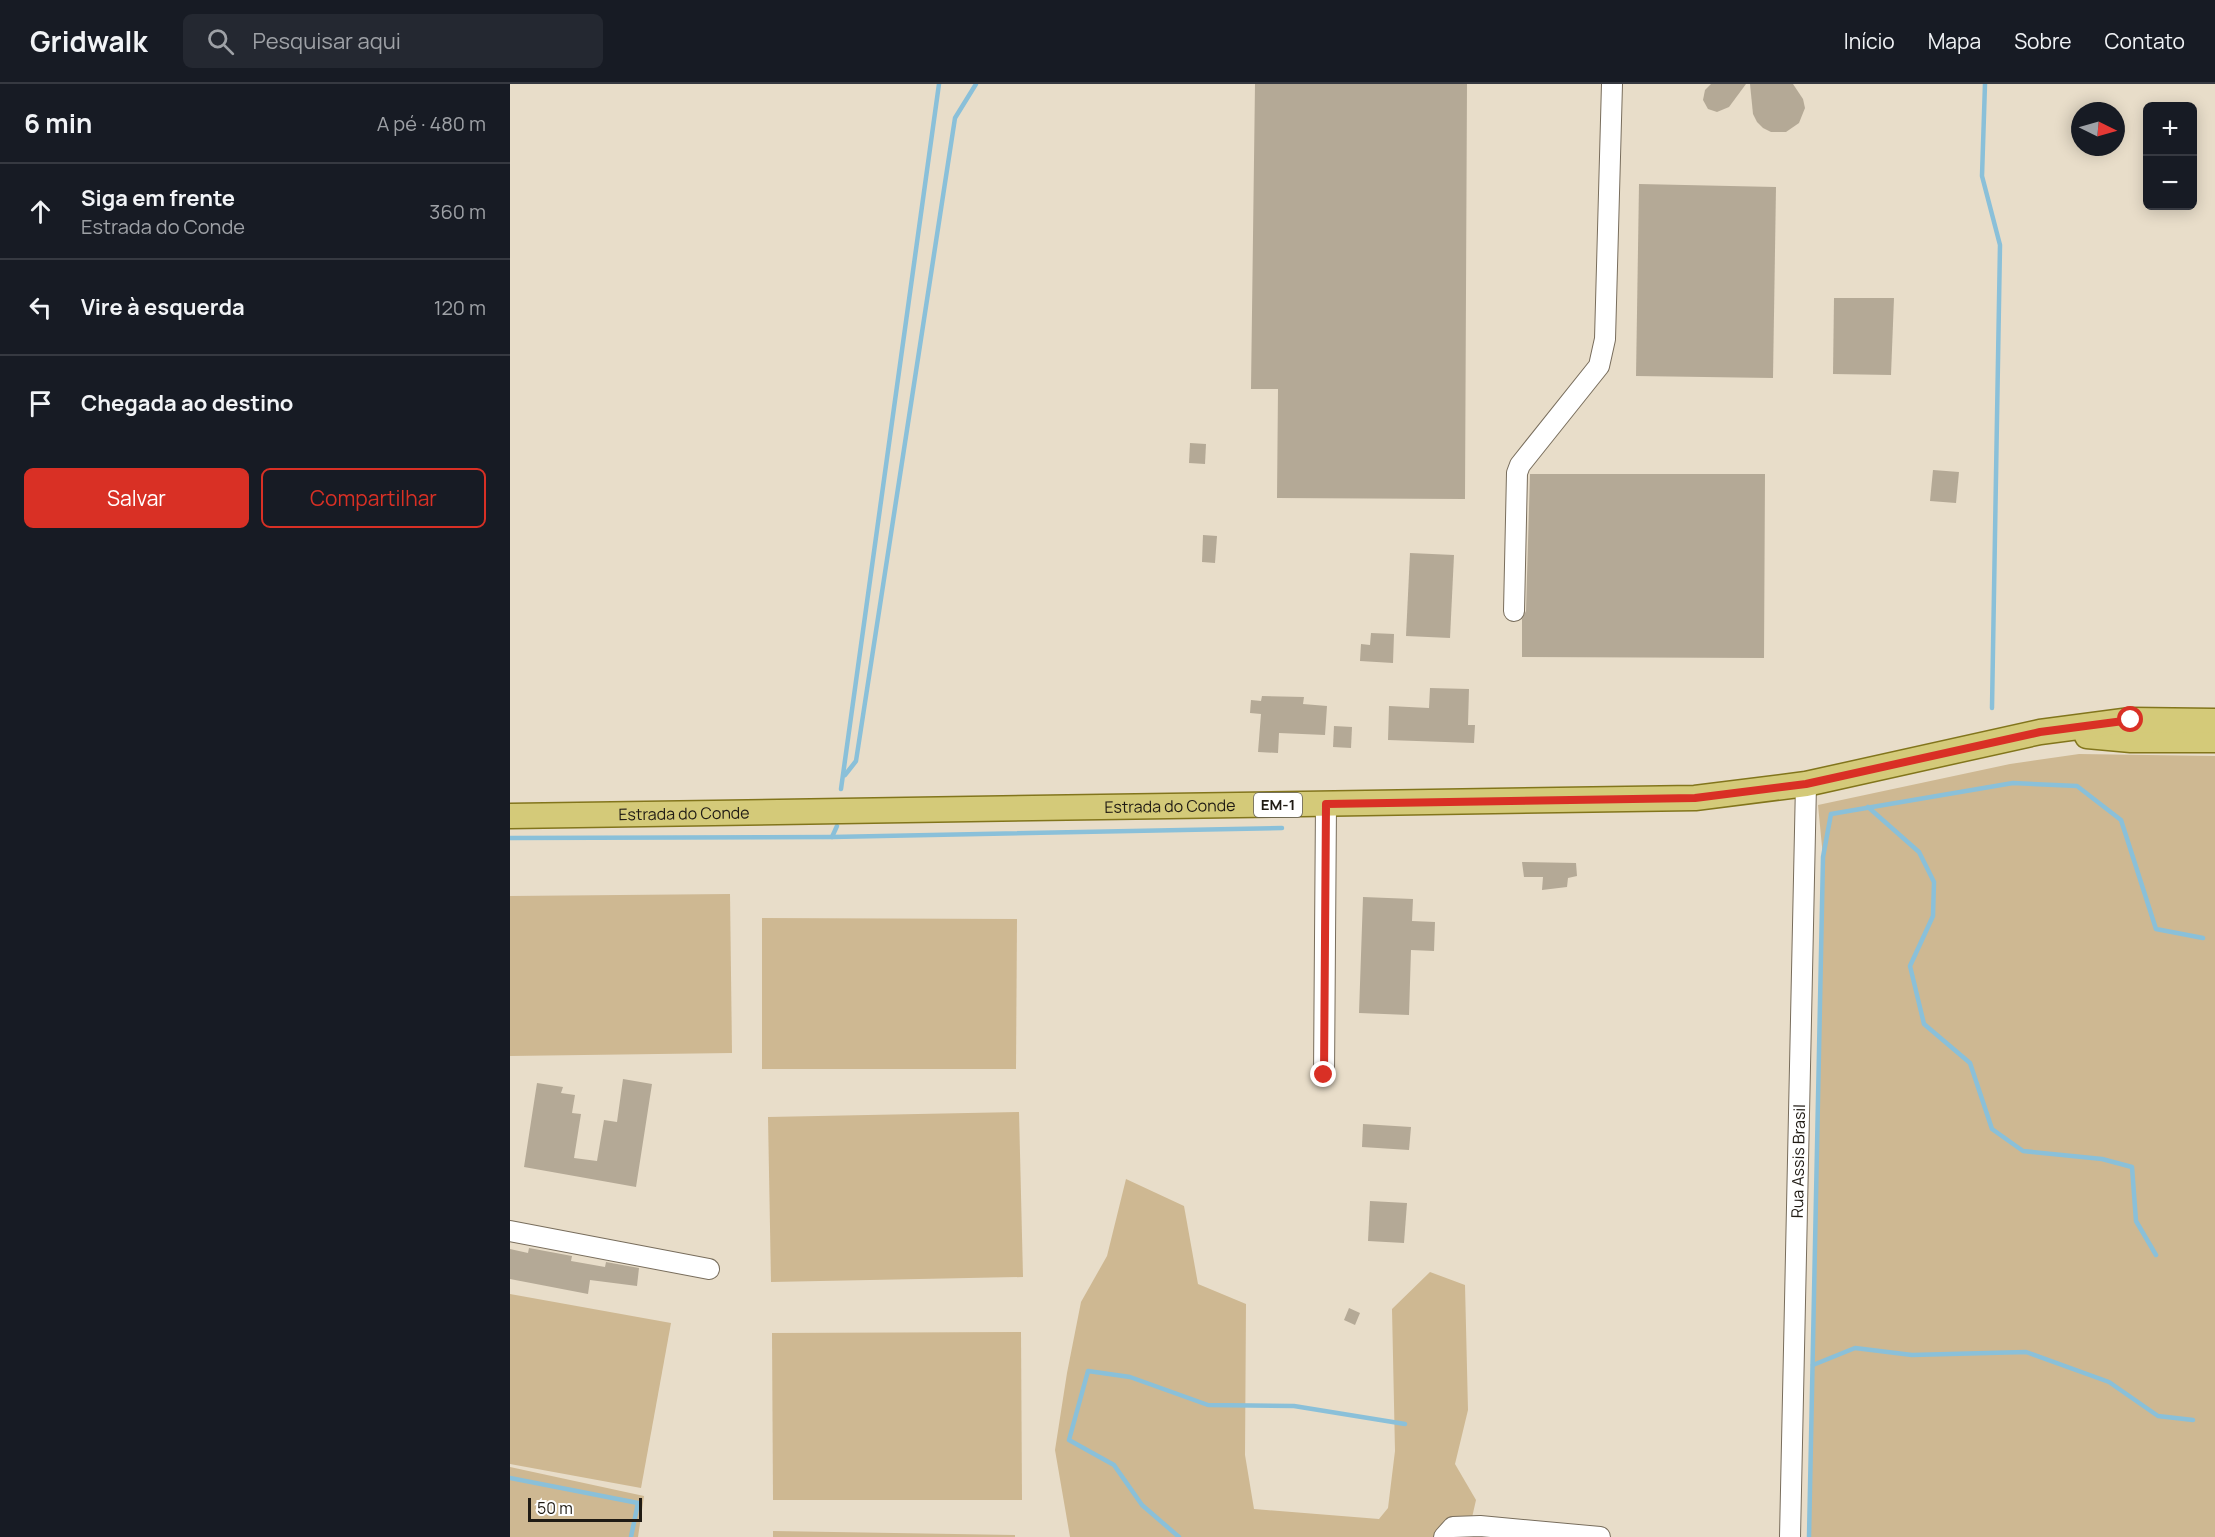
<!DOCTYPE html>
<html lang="pt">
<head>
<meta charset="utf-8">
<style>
	:root { --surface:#171b24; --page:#242831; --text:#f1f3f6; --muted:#9ea1a6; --line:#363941; --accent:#d93025 }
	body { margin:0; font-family:Manrope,sans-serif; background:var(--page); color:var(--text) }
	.controls { position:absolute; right:18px; top:18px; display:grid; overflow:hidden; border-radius:9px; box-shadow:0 3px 15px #0003 }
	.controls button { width:54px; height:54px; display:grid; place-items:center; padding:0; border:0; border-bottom:2px solid var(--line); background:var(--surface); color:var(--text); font:30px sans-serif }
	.compass { position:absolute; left:1561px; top:18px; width:54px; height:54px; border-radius:50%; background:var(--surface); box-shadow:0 3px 15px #0003; rotate:95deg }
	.scale { position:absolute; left:18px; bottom:15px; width:114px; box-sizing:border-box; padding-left:6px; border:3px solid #201b14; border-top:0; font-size:16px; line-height:21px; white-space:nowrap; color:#201b14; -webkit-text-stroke:4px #fff; paint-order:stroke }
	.stop { position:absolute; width:18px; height:18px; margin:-14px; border:4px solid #d93025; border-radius:50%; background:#fff }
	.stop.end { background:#d93025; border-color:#fff; box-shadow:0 2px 6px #0008 }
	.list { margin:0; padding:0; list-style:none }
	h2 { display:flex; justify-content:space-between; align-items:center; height:78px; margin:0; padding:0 24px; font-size:26px }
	h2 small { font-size:20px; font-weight:400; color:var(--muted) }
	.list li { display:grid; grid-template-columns:39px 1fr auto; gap:18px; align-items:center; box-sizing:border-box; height:96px; padding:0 24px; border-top:2px solid var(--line) }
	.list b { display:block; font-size:22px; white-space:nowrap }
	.list p { margin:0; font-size:20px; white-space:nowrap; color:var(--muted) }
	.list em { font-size:20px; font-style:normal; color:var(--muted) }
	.actions { display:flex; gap:12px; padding:18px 24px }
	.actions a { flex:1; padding:14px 0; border:2px solid var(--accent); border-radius:9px; text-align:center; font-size:21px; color:var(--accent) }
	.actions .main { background:var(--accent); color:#fff }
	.icon { flex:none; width:33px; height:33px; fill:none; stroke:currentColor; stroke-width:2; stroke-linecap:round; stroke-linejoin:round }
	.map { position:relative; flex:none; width:1705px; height:1453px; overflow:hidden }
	header { display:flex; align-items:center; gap:36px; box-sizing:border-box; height:84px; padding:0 30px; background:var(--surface); border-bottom:2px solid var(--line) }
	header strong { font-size:28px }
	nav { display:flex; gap:33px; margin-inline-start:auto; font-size:21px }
	.search { width:420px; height:54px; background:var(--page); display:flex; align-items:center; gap:15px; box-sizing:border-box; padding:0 21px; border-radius:9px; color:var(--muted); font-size:22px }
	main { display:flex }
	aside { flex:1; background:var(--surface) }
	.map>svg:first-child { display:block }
	.green { fill:#ceb892 }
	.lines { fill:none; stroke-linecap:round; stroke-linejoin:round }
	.stream { stroke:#8ac0d9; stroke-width:4.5 }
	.building { fill:#b4a996 }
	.minor-casing { stroke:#786d5c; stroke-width:22 }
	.major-casing { stroke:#82751c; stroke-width:27 }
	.minor { stroke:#fff; stroke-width:20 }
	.major { stroke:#d4ca79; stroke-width:24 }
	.route { stroke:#d93025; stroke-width:8 }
	.labels { text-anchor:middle; stroke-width:5; stroke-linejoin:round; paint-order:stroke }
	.shield { fill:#fff; stroke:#635f5a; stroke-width:1.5 }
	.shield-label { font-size:15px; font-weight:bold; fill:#201b14 }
	.street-label { font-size:16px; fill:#201b14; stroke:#fff }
</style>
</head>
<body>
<header>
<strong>Gridwalk</strong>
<div class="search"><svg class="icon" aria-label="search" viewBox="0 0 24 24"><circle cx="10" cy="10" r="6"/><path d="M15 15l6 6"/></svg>Pesquisar aqui</div>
<nav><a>Início</a><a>Mapa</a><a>Sobre</a><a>Contato</a></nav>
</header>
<main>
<aside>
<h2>6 min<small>A pé · 480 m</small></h2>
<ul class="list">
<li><svg class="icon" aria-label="ahead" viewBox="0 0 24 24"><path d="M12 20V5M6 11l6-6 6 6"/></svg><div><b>Siga em frente</b><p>Estrada do Conde</p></div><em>360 m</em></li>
<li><svg class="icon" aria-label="left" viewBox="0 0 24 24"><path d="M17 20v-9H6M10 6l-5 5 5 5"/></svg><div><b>Vire à esquerda</b></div><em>120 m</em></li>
<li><svg class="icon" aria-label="arrive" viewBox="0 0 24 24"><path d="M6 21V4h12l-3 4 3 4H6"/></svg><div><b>Chegada ao destino</b></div></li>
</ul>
<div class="actions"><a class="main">Salvar</a><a>Compartilhar</a></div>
</aside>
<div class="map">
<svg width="1705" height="1453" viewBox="0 0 1705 1453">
	<rect width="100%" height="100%" fill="#e8ddc9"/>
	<g class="green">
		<polygon points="1569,670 1705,672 1705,1453 1299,1453 1313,773 1308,721 1500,680"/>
		<polygon points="220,810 222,969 0,972 0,812"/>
		<polygon points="252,834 507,835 506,985 252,985"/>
		<polygon points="509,1028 513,1193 261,1198 258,1033"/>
		<polygon points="616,1095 674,1122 688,1200 736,1220 735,1371 744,1425 869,1435 878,1424 885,1367 882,1225 920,1188 955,1201 958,1326 945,1380 966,1416 958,1451 955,1453 560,1453 545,1366 557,1289 571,1218 597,1172"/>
		<polygon points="0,1210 161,1239 131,1404 0,1380"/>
		<polygon points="511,1248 512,1416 263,1416 262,1249"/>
		<polygon points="0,1383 134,1412 128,1453 0,1453"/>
		<polygon points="263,1447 505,1451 505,1453 263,1453"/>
	</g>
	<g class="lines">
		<g class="stream">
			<polyline points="1475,0 1472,92 1490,161 1482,624"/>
			<polyline points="335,691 346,677 445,34 466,0"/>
			<polyline points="331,705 429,0"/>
			<polyline points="1358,723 1409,768 1424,798 1423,832 1400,882 1414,940 1460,979 1482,1045 1513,1067 1592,1075 1622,1083 1626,1137 1646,1171"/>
			<polyline points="322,753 327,742"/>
			<polyline points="0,754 322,753 772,744"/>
			<polyline points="1303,1281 1345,1264 1402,1271 1516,1268 1599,1298 1648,1332 1683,1336"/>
			<polyline points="0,1394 128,1419 121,1453"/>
			<polyline points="669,1453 632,1421 604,1381 559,1356 578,1287 620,1293 698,1321 784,1322 895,1340"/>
			<polyline points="1299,1453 1313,773 1321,730 1503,699 1567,702 1611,736 1646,845 1693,854"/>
		</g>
	</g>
	<g class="building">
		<polygon points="745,0 957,0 955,415 767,414 768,305 741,305"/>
		<polygon points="1201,0 1236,0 1219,23 1207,28 1198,25 1193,16 1195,6"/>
		<polygon points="1240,0 1283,0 1293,15 1295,24 1289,39 1276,48 1261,48 1253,44 1247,38 1243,30"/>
		<polygon points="1129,100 1266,103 1263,294 1126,292"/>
		<polygon points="1324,214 1384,214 1381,291 1323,290"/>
		<polygon points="680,359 696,360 695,380 679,379"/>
		<polygon points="1423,386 1449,388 1446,419 1420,417"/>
		<polygon points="1020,390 1255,390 1254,574 1012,573 1012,535 1016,527"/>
		<polygon points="693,451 707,452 705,479 692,478"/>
		<polygon points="900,469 944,471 940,554 896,552"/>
		<polygon points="861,549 884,550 883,579 850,577 851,560 860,561"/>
		<polygon points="920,604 959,605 958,641 965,641 964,659 878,656 879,622 919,624"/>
		<polygon points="752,612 794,613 793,620 817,622 815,651 769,649 768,669 748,668 751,630 740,629 741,616 751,617"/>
		<polygon points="824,642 842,643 841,664 823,663"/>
		<polygon points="1012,778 1066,779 1067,792 1058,794 1057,803 1032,806 1033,793 1014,793"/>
		<polygon points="853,813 903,815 902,837 925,838 924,867 901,866 899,931 849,929"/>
		<polygon points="113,995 142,1000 126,1103 14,1083 27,999 53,1003 51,1009 65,1011 62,1029 71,1030 64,1074 87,1077 94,1036 107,1038"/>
		<polygon points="853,1040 901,1043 899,1066 852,1063"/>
		<polygon points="860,1117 897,1119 894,1159 858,1157"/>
		<polygon points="19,1164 62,1172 61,1177 95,1183 96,1178 129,1184 127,1202 80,1196 78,1210 0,1195 0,1165 18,1169"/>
		<polygon points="839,1224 850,1229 845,1241 834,1236"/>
	</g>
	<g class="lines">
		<defs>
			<g id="minor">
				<polyline points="1004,527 1007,389 1010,381 1089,282 1095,255 1102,0"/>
				<polyline points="814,991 816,720"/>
				<polyline points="0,1147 199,1185"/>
				<polyline points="934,1453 943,1443 970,1442 1090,1453"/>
				<path id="s1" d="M1280,1453L1296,700"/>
			</g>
			<g id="major">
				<polyline points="1577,652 1621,656 1705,656"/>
				<path id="s2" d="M0,732L1185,714L1296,700L1530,648L1621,636L1705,637"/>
			</g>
		</defs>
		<use href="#minor" class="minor-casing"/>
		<use href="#major" class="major-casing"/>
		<use href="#minor" class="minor"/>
		<use href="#major" class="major"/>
	</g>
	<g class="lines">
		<polyline class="route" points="814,991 816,720 1185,714 1296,700 1530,648 1621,636"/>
	</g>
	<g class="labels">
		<rect class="shield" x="744" y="709" width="48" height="24" rx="4.5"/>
		<g class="shield-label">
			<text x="768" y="726">EM-1</text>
		</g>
		<g class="street-label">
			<text dy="6" stroke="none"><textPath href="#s2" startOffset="660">Estrada do Conde</textPath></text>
			<text dy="6" stroke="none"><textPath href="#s2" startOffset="174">Estrada do Conde</textPath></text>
			<text dy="6" stroke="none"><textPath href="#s1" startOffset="376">Rua Assis Brasil</textPath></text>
		</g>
	</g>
</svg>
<div class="controls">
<button>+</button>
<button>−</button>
</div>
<svg class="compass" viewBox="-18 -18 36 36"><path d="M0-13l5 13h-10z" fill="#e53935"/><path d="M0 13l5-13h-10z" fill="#9ea1a6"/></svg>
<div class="scale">50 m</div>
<div class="stop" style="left:1621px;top:636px"></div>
<div class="stop end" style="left:814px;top:991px"></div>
</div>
</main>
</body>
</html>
